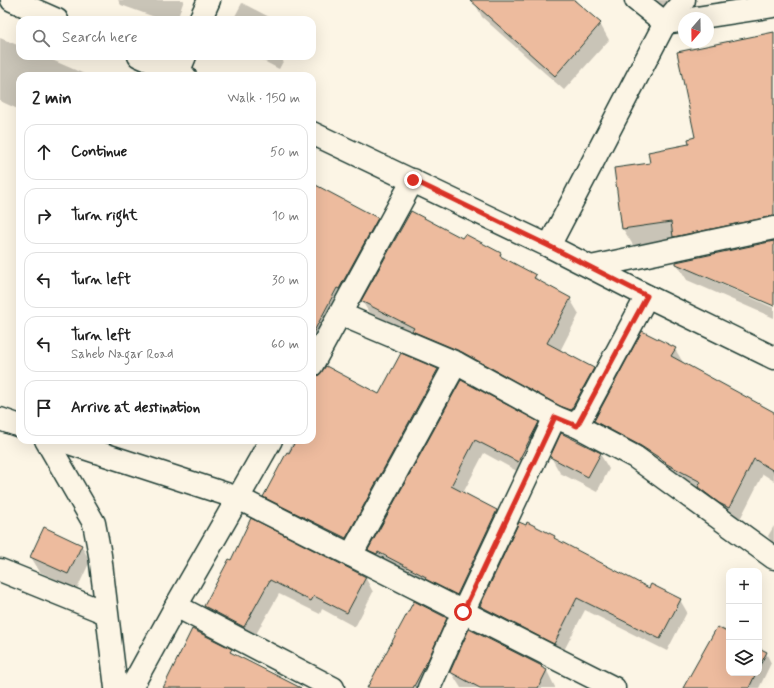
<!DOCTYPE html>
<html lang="en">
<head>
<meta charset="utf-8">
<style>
	:root { --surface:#fff; --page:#f6f6f6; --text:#222; --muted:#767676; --line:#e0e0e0 }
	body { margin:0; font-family:Mynerve,sans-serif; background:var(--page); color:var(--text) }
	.controls { position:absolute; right:12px; bottom:12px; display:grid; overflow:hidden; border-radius:8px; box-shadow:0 4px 16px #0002 }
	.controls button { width:36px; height:36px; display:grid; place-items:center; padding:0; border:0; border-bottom:1px solid var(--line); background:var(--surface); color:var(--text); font:20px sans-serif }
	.compass { position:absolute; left:678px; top:12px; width:36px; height:36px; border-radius:50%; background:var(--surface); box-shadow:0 4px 16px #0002; rotate:200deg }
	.stop { position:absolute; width:12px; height:12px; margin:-9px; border:3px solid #d93025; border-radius:50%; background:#fff }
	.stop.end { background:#d93025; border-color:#fff; box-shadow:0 1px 4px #0008 }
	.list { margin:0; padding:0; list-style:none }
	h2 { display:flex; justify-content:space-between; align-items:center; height:52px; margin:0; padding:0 16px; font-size:17px }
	h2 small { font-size:13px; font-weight:400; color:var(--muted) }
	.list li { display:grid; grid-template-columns:26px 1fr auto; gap:12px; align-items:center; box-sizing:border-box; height:56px; margin:0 8px 8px; padding:0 8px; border:1px solid var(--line); border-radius:12px }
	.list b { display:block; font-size:15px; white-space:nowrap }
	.list p { margin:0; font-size:13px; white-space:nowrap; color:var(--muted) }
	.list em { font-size:13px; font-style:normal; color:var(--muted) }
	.icon { flex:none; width:22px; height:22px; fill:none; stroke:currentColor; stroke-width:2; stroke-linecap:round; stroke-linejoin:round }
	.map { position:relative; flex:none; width:774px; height:688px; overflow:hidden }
	.search { position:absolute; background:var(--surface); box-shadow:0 4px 16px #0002; left:16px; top:16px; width:300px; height:44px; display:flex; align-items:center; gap:10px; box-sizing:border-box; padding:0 14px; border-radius:12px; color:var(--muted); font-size:15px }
	.panel { position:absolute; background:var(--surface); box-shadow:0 4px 16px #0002; left:16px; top:72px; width:300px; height:372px; border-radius:12px }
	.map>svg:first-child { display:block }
	.shadow { fill:#0003 }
	.building { fill:#edbb9e; stroke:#1f3d34 }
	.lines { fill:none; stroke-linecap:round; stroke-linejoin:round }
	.street-casing { stroke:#1f3d34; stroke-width:25 }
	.secondary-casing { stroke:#1f3d34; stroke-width:25 }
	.street { stroke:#fcf5e5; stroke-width:22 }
	.secondary { stroke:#fcf5e5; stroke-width:22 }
	.route { stroke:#d93025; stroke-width:5 }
</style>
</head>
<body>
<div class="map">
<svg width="774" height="688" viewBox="0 0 774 688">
	<rect width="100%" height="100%" fill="#fcf5e5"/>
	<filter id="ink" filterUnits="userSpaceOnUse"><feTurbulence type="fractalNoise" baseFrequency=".025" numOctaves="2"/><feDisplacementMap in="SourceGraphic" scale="8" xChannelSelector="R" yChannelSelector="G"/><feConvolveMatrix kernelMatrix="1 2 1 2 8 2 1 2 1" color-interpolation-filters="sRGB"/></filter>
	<g filter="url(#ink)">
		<g class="shadow">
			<polygon points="118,0 184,0 177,20 163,20 121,5"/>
			<polygon points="469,0 576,0 579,6 600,24 609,40 564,90 482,17 476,5"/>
			<polygon points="640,0 676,0 664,14"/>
			<polygon points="242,3 275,20 233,20"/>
			<polygon points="774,33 774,234 675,239 633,245 623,229 615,169 651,163 691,144"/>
			<polygon points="0,38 20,46 20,56 43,56 89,76 20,76 20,110 0,101"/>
			<polygon points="254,56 286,56 279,69"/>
			<polygon points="312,184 377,219 390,241 315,375 316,377 319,376 380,395 401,354 438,370 450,392 358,560 277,518 264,497 292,444 286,440 312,440"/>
			<polygon points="463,239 501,254 503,259 535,275 539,282 570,299 579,314 560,351 593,369 602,385 580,425 371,316 362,301"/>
			<polygon points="774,242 774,305 703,274 698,274 774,308 774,318 687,280 677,264"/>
			<polygon points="20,315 20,326 17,322"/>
			<polygon points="675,349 684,364 774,413 774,481 763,474 738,523 604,436 595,421"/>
			<polygon points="461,381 538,423 546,437 526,476 484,453 463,493 496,511 505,525 465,608 377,564 369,550"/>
			<polygon points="600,454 609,469 597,492 560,473 551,457"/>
			<polygon points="774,526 774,545 768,536"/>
			<polygon points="554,537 556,540 650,590 680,600 687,612 667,651 585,610 561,656 488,619 481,606"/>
			<polygon points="81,545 90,561 77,589 40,572 31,557"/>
			<polygon points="230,560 365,577 373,592 355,627 322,609 320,614 279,594 252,641 213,621 205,606"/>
			<polygon points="446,618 454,632 428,688 369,688"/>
			<polygon points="718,626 729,632 729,673 759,673 759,650 766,653 771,663 759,688 691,688 688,682"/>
			<polygon points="541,666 543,669 547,671 555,687 555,688 461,688 451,672"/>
		</g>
		<g class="building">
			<polygon points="470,0 574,0 601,23 555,76"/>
			<polygon points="774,32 774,216 673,237 671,222 622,229 614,168 650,163 648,152 689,144 688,139 695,137 677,52"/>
			<polygon points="312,183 378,218 339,289 337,288 312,335"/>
			<polygon points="411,211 462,238 465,234 501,253 500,256 536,275 534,278 571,298 547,343 594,368 571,410 560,406 462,352 412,331 414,328 361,301"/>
			<polygon points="774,241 774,306 676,264 676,262"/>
			<polygon points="642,331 676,348 671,356 774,412 774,471 754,459 729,508 719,503 698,487 701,482 665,463 666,462 641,446 594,421"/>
			<polygon points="401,353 438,369 346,538 263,497 287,452 289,453 296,440 312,440 312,377 319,375 326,366 379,394"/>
			<polygon points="461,380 539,422 518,462 475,440 451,486 497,510 457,595 425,579 426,577 378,552 377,554 368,550"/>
			<polygon points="561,433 601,453 588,477 550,457"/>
			<polygon points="251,518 366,577 347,613 314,596 311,601 270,580 244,627 204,606 229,559 231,560"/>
			<polygon points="519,522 526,525 527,522 555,536 554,538 649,588 651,584 681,599 660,639 577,598 554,644 480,606"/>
			<polygon points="44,527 82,545 68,574 30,557"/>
			<polygon points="414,601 447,618 428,660 413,688 367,688"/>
			<polygon points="717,627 729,633 729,673 756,673 749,688 683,688"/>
			<polygon points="192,629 232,649 230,652 301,688 163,688"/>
			<polygon points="469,629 542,666 541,667 547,670 538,688 480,688 450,672"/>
			<polygon points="759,648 767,652 759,667"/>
		</g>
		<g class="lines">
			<defs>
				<g id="street">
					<polyline points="636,0 665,23 679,21"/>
					<polyline points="696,18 774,6"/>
					<polyline points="200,20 209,0"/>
					<polyline points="178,73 185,56"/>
					<polyline points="549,246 665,23 684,0"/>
					<polyline points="591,267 774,228"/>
					<polyline points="340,314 456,363 555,417 577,426 635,457 774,558"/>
					<polyline points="312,365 413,180"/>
					<polyline points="0,419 20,426"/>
					<polyline points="577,426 647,296"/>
					<polyline points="46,440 94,523 100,555 116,688"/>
					<polyline points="60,440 238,498 614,688"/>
					<polyline points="271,440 238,498 176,606 333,688"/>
					<polyline points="351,555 456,363"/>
					<polyline points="0,570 106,613"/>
					<polyline points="131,688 176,606"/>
					<polyline points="429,688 463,612 555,417"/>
				</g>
				<g id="secondary">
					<polyline points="12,0 57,20"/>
					<polyline points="139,56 185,76"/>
					<polyline points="312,133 549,246 647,296 774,358"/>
				</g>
			</defs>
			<use href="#street" class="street-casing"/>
			<use href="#secondary" class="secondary-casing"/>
			<use href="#street" class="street"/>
			<use href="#secondary" class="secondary"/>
		</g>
	</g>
	<g class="lines" filter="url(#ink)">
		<polyline class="route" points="413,180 549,246 647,296 577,426 555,417 463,612"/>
	</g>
</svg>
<div class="controls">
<button>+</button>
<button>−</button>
<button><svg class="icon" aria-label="layers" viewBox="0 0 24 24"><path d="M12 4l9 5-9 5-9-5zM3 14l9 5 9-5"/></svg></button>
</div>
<svg class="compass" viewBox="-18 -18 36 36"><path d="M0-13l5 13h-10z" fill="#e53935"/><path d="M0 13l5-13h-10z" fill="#767676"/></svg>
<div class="stop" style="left:463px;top:612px"></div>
<div class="stop end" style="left:413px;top:180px"></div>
<div class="search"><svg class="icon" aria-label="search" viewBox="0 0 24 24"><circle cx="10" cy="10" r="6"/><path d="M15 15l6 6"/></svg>Search here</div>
<section class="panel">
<h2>2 min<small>Walk · 150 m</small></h2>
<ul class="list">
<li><svg class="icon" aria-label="ahead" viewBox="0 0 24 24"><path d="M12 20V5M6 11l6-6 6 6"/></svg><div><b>Continue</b></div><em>50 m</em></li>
<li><svg class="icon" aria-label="right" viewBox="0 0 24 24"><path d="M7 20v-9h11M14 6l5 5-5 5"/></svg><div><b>Turn right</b></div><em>10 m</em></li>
<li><svg class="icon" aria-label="left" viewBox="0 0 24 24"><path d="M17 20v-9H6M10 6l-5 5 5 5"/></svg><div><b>Turn left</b></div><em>30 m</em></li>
<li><svg class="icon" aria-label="left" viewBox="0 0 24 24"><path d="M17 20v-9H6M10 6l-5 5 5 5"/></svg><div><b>Turn left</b><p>Saheb Nagar Road</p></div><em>60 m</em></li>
<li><svg class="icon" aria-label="arrive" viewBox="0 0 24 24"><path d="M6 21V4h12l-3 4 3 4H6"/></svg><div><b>Arrive at destination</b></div></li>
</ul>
</section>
</div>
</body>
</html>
